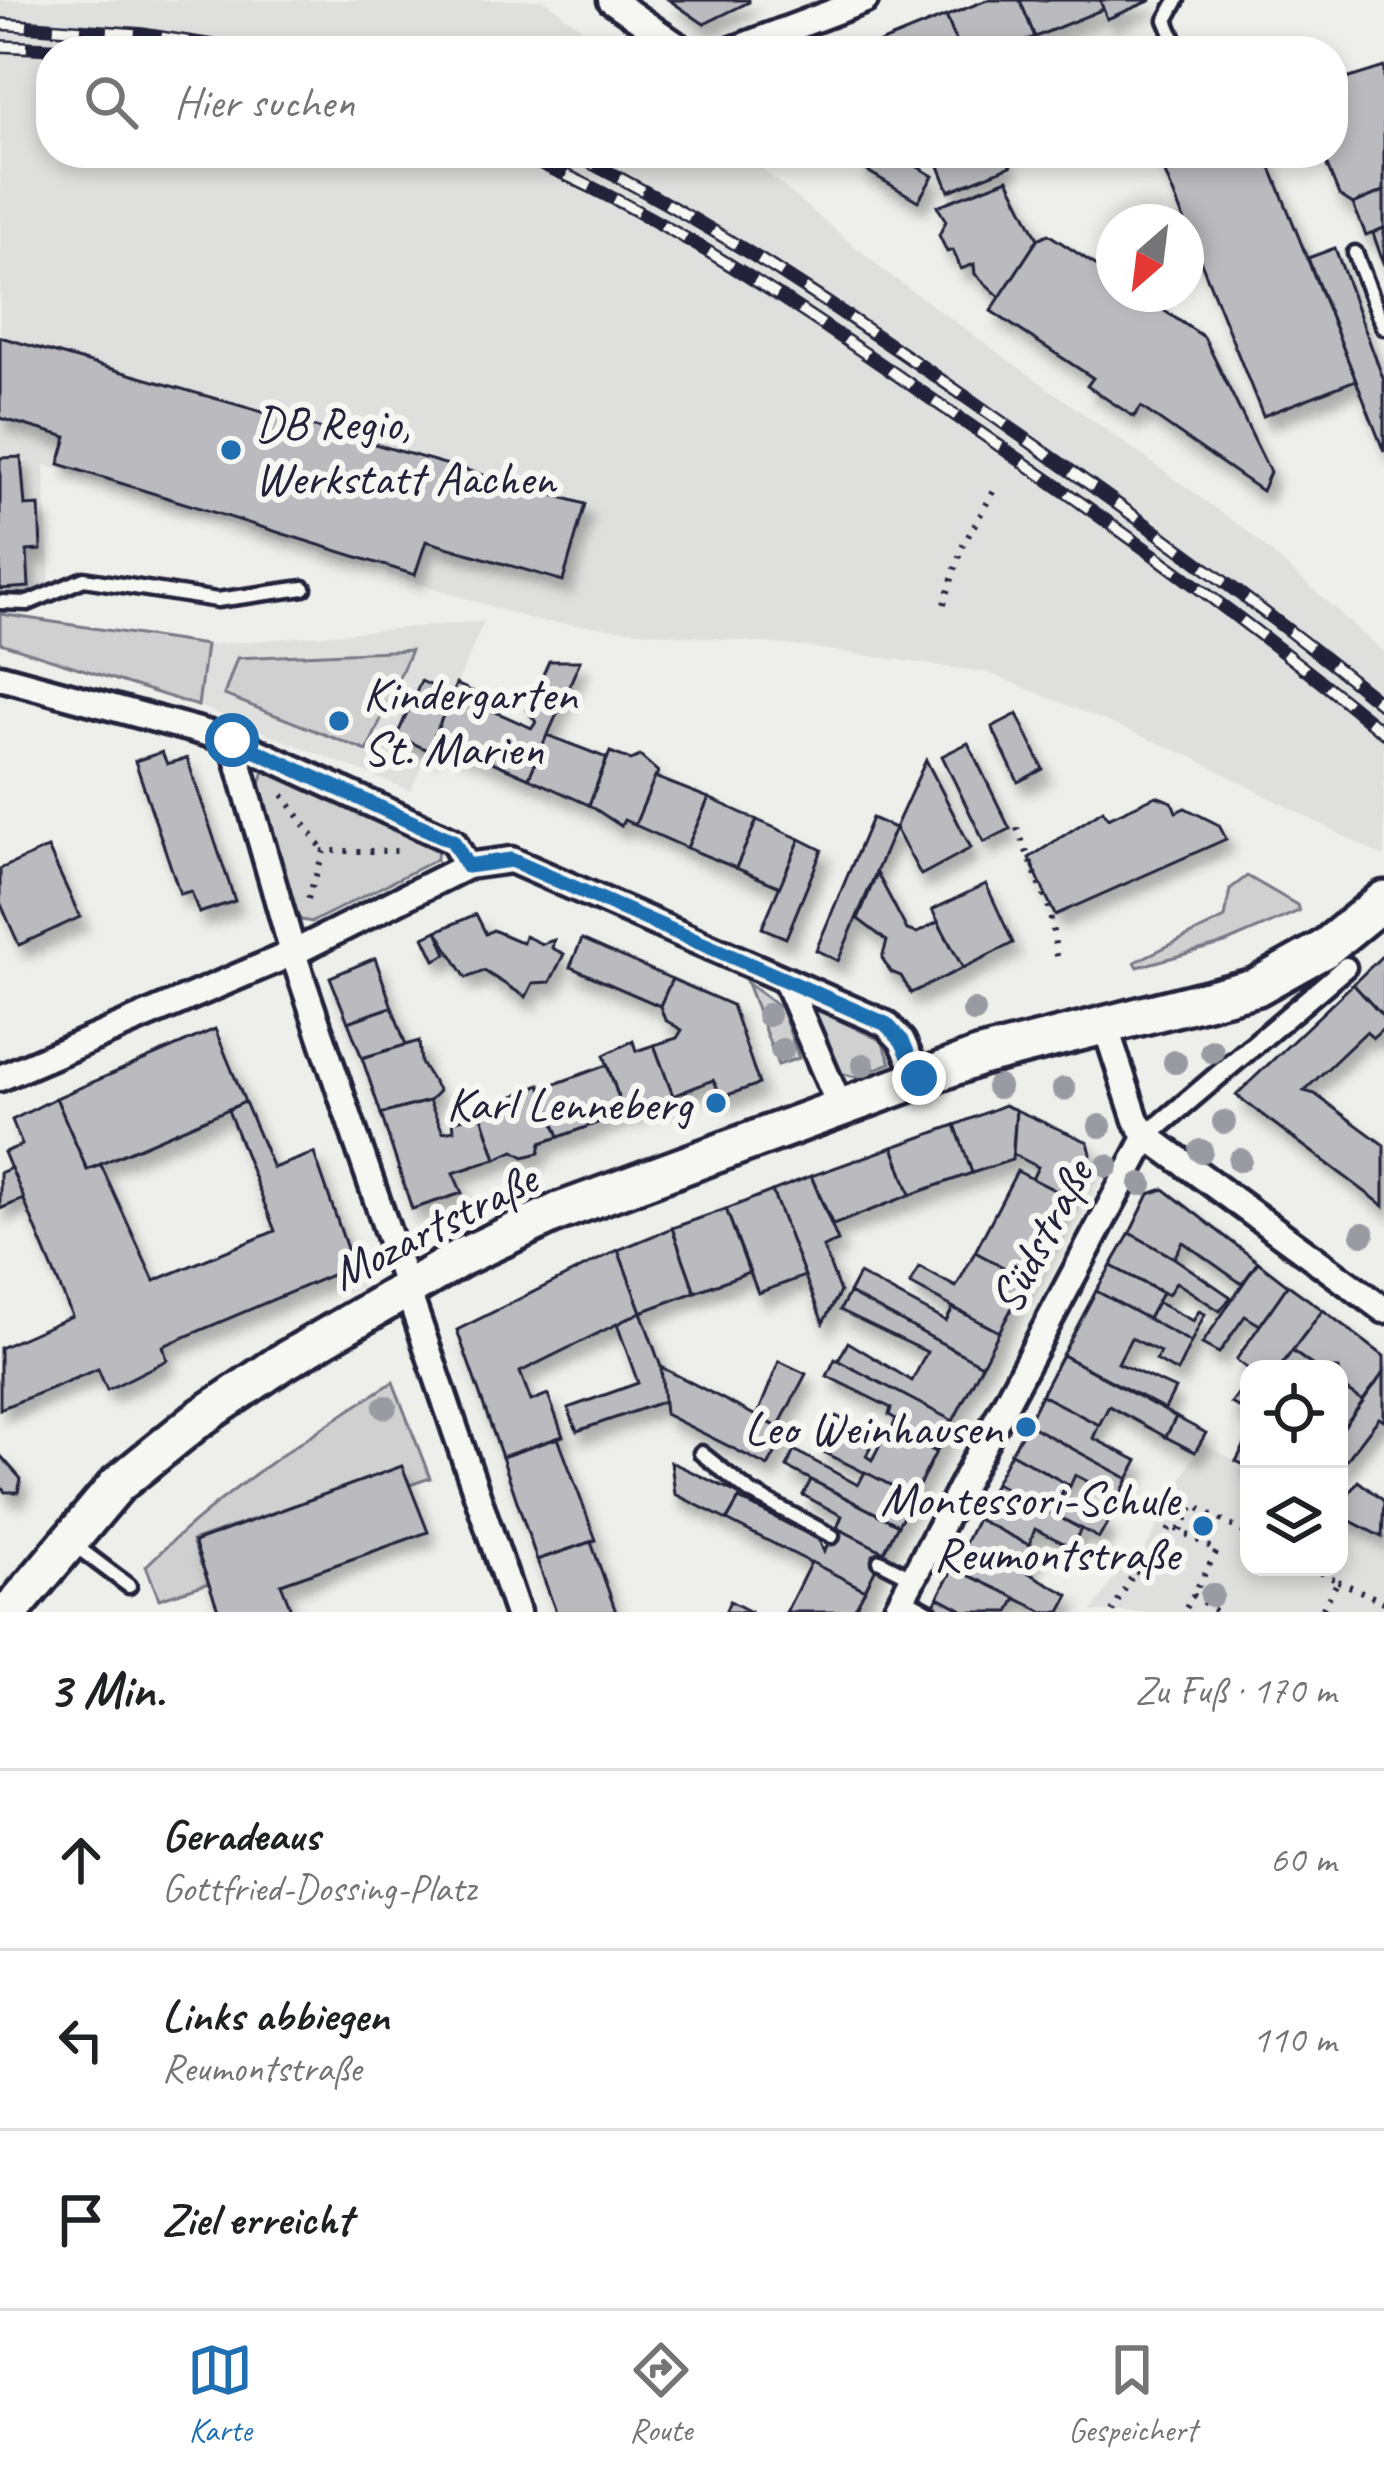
<!DOCTYPE html>
<html lang="de">
<head>
<meta charset="utf-8">
<style>
	:root { --surface:#fff; --page:#f6f6f6; --text:#202124; --muted:#757577; --line:#e0e0e0; --accent:#1f6fb2 }
	body { margin:0; font-family:Caveat,sans-serif; background:var(--page); color:var(--text) }
	.controls { position:absolute; right:36px; bottom:36px; display:grid; overflow:hidden; border-radius:24px; box-shadow:0 6px 18px #0003 }
	.controls button { width:108px; height:108px; display:grid; place-items:center; padding:0; border:0; border-bottom:3px solid var(--line); background:var(--surface); color:var(--text); font:60px sans-serif }
	.compass { position:absolute; left:1096px; top:204px; width:108px; height:108px; border-radius:50%; background:var(--surface); box-shadow:0 6px 18px #0003; rotate:208deg }
	.stop { position:absolute; width:36px; height:36px; margin:-27px; border:9px solid #1f6fb2; border-radius:50%; background:#fff }
	.stop.end { background:#1f6fb2; border-color:#fff; box-shadow:0 3px 12px #0008 }
	.list { margin:0; padding:0; list-style:none }
	h2 { display:flex; justify-content:space-between; align-items:center; height:156px; margin:0; padding:0 48px; font-size:51px }
	h2 small { font-size:39px; font-weight:400; color:var(--muted) }
	.list li { display:grid; grid-template-columns:78px 1fr auto; gap:36px; align-items:center; box-sizing:border-box; height:180px; padding:0 48px; border-top:3px solid var(--line) }
	.list b { display:block; font-size:45px; white-space:nowrap }
	.list p { margin:0; font-size:39px; white-space:nowrap; color:var(--muted) }
	.list em { font-size:39px; font-style:normal; color:var(--muted) }
	.icon { flex:none; width:66px; height:66px; fill:none; stroke:currentColor; stroke-width:2; stroke-linecap:round; stroke-linejoin:round }
	.map { position:relative; flex:none; width:1384px; height:1612px; overflow:hidden }
	.search { position:absolute; background:var(--surface); box-shadow:0 6px 18px #0003; left:36px; right:36px; top:36px; height:132px; display:flex; align-items:center; gap:30px; box-sizing:border-box; padding:0 42px; border-radius:48px; color:var(--muted); font-size:45px }
	.sheet { height:696px; background:var(--surface) }
	nav { display:flex; justify-content:space-around; align-items:center; box-sizing:border-box; height:168px; border-top:3px solid var(--line); background:var(--surface); font-size:33px; color:var(--muted) }
	nav a { display:grid; justify-items:center; gap:6px }
	nav .on { color:var(--accent) }
	.map>svg:first-child { display:block }
	.built { fill:#dfdfde }
	.green { fill:#d0d0d1; stroke:#797986; stroke-width:3 }
	.building { fill:#bbbbbf; stroke:#22223b; stroke-width:3; filter:url(#shadow) }
	.lines { fill:none; stroke-linecap:round; stroke-linejoin:round }
	.service-casing { stroke:#22223b; stroke-width:21 }
	.pedestrian-casing { stroke:#22223b; stroke-width:27 }
	.minor-casing { stroke:#22223b; stroke-width:33 }
	.secondary-casing { stroke:#22223b; stroke-width:45 }
	.path { stroke:#22223b; stroke-width:6; stroke-dasharray:3 9; stroke-linecap:butt }
	.service { stroke:#f6f6f2; stroke-width:12 }
	.pedestrian { stroke:#f6f6f2; stroke-width:18 }
	.minor { stroke:#f6f6f2; stroke-width:24 }
	.secondary { stroke:#f6f6f2; stroke-width:36 }
	.rail-casing { stroke:#22223b; stroke-width:14 }
	.rail { stroke:#f6f6f2; stroke-width:9; stroke-dasharray:27; stroke-linecap:butt }
	.tree { fill:#9a9aa3 }
	.route { stroke:#1f6fb2; stroke-width:15 }
	.poi-dot { fill:#1f6fb2; stroke:#f6f6f2; stroke-width:4.5 }
	.labels { text-anchor:middle; stroke-width:12; stroke-linejoin:round; paint-order:stroke }
	.poi-label { font-size:48px; fill:#22223b; stroke:#f6f6f2; text-anchor:end }
	.street-label { font-size:48px; fill:#22223b; stroke:#f6f6f2 }
</style>
</head>
<body>
<div class="map">
<svg width="1384" height="1612" viewBox="0 0 1384 1612">
	<defs>
		<filter id="shadow"><feDropShadow dx="7" dy="12" stdDeviation="6" flood-color="#0004"/></filter>
	</defs>
	<rect width="100%" height="100%" fill="#eeeeeb"/>
	<filter id="ink" filterUnits="userSpaceOnUse"><feTurbulence type="fractalNoise" baseFrequency=".00833" numOctaves="2"/><feDisplacementMap in="SourceGraphic" scale="24" xChannelSelector="R" yChannelSelector="G"/><feConvolveMatrix kernelMatrix="1 2 1 2 8 2 1 2 1" color-interpolation-filters="sRGB"/></filter>
	<g filter="url(#ink)">
		<g class="built">
			<polygon points="0,0 544,0 612,51 51,51 51,153 743,153 887,273 1246,530 1384,652 1384,857 1190,756 989,673 806,647 537,621 44,465 50,588 0,590"/>
			<polygon points="484,621 411,791 198,706 206,645"/>
			<polygon points="1201,1442 1249,1468 1249,1567 1339,1567 1339,1515 1384,1538 1384,1612 1092,1612 1129,1554 1140,1559"/>
		</g>
		<g class="green">
			<polygon points="0,614 206,645 198,706 0,643"/>
			<polygon points="411,650 367,751 224,695 237,658"/>
			<polygon points="279,766 438,842 437,859 312,922 301,920 290,908 259,789 264,770"/>
			<polygon points="1247,876 1297,905 1299,911 1225,943 1138,967 1135,962 1225,918 1230,889"/>
			<polygon points="747,983 781,1008 799,1058 778,1065"/>
			<polygon points="813,1008 882,1041 891,1063 855,1077 840,1073"/>
			<path d="M393,1382L430,1478L410,1485L402,1467L192,1541L209,1583L159,1599L146,1566C221,1492 305,1438 393,1382Z"/>
		</g>
		<g class="building">
			<polygon points="669,0 749,0 749,2 704,24"/>
			<polygon points="987,0 1020,0 1035,37 999,51 960,51 946,16"/>
			<polygon points="1020,0 1100,0 1104,9 1035,37"/>
			<polygon points="1100,0 1152,0 1107,19"/>
			<polygon points="946,16 960,51 880,51 877,44"/>
			<polygon points="1384,67 1384,191 1353,204 1339,195 1322,153 1333,153 1333,83"/>
			<polygon points="866,153 894,153 933,176 918,201 859,166"/>
			<polygon points="970,153 1006,153 1011,166 949,191 939,166"/>
			<polygon points="1157,153 1265,153 1356,380 1263,416"/>
			<polygon points="1008,179 1038,239 1000,297 975,274 974,264 961,269 953,250 947,252 939,235 946,221 937,206"/>
			<polygon points="1384,191 1384,228 1366,235 1353,204"/>
			<polygon points="1384,228 1384,265 1373,233"/>
			<polygon points="1048,234 1114,277 1114,294 1139,294 1204,337 1270,472 1262,491 1141,407 1134,417 1087,386 1093,378 991,311 1038,239"/>
			<polygon points="1335,248 1384,381 1384,452 1308,258"/>
			<polygon points="0,337 585,504 563,581 426,541 415,575 59,464 67,437 0,418"/>
			<polygon points="21,457 25,506 39,505 41,550 27,551 29,587 0,589 0,458"/>
			<polygon points="549,661 580,661 529,778 434,737 456,684 484,697 480,705 532,728 536,722 527,710"/>
			<polygon points="421,681 452,695 428,750 397,736"/>
			<polygon points="1017,714 1043,769 1018,782 992,727"/>
			<polygon points="547,735 607,758 589,805 529,778"/>
			<polygon points="968,743 1010,829 984,842 942,756"/>
			<polygon points="162,752 167,764 187,758 235,901 199,913 191,891 180,894 135,761"/>
			<polygon points="610,752 631,760 640,756 658,772 635,825 624,820 621,826 589,805"/>
			<polygon points="926,760 971,848 921,875 895,828"/>
			<polygon points="655,777 709,798 687,848 635,825"/>
			<polygon points="1156,796 1172,802 1176,812 1185,808 1219,825 1226,839 1055,915 1029,858 1103,810 1108,818"/>
			<polygon points="709,798 757,820 736,868 687,848"/>
			<polygon points="872,818 895,828 838,961 816,950"/>
			<polygon points="757,820 800,839 780,887 736,868"/>
			<polygon points="800,839 822,850 786,938 762,928"/>
			<polygon points="48,848 80,917 19,945 0,902 0,869"/>
			<polygon points="877,873 907,930 917,933 938,922 963,968 911,993 901,976 891,972 882,958 887,941 858,919"/>
			<polygon points="986,884 1013,943 963,968 932,910"/>
			<polygon points="476,914 486,934 493,930 523,943 525,936 542,944 554,940 552,948 564,954 550,982 533,983 526,997 484,971 466,978 437,931"/>
			<polygon points="437,931 447,954 435,960 424,937"/>
			<polygon points="582,939 672,979 660,1006 570,967"/>
			<polygon points="1383,955 1384,957 1384,1018 1353,984"/>
			<polygon points="375,958 392,1007 348,1022 330,977"/>
			<polygon points="672,979 732,1005 759,1084 722,1097 713,1080 673,1096 654,1045 677,1038 682,1030 665,1020 660,1006"/>
			<polygon points="1353,984 1384,1018 1384,1028 1373,1038 1366,1032 1304,1091 1315,1094 1384,1145 1384,1206 1236,1095"/>
			<polygon points="392,1007 406,1045 362,1058 348,1022"/>
			<polygon points="215,1029 245,1102 87,1170 56,1098"/>
			<polygon points="419,1041 421,1063 439,1091 429,1101 381,1114 362,1058"/>
			<polygon points="633,1041 636,1051 654,1045 673,1096 624,1113 604,1055"/>
			<polygon points="607,1065 624,1113 559,1137 541,1089"/>
			<polygon points="540,1085 559,1137 541,1143 539,1153 524,1157 514,1151 496,1159 480,1110"/>
			<polygon points="56,1098 87,1170 101,1165 154,1281 275,1231 228,1110 245,1102 273,1168 314,1153 353,1266 163,1346 167,1360 107,1390 98,1369 0,1409 0,1348 72,1316 4,1152 22,1145 12,1120"/>
			<polygon points="429,1101 443,1132 454,1130 453,1121 481,1113 496,1159 453,1173 462,1193 412,1209 381,1114"/>
			<polygon points="1004,1105 1016,1110 1012,1160 972,1173 955,1125"/>
			<polygon points="1016,1110 1088,1142 1091,1154 1070,1198 1032,1179 1038,1167 1013,1154"/>
			<polygon points="955,1125 972,1173 910,1195 893,1147"/>
			<polygon points="893,1147 910,1195 833,1225 811,1176"/>
			<polygon points="11,1168 24,1199 0,1209 0,1173"/>
			<polygon points="1017,1171 1070,1198 1027,1280 975,1252"/>
			<polygon points="811,1176 838,1241 823,1247 840,1292 823,1323 772,1191"/>
			<polygon points="1164,1189 1258,1262 1242,1284 1183,1242 1174,1258 1130,1233 1149,1194"/>
			<polygon points="772,1191 805,1276 758,1293 726,1209"/>
			<polygon points="726,1209 749,1272 695,1292 672,1228"/>
			<polygon points="672,1228 695,1292 641,1312 618,1250"/>
			<polygon points="1130,1233 1174,1258 1231,1297 1220,1311 1176,1282 1168,1295 1111,1266"/>
			<polygon points="618,1250 641,1312 520,1372 531,1401 548,1394 563,1436 502,1457 457,1330"/>
			<polygon points="975,1252 1027,1280 999,1332 910,1284 919,1267 956,1287"/>
			<polygon points="1258,1262 1288,1285 1260,1325 1245,1316 1219,1353 1202,1344"/>
			<polygon points="1111,1266 1162,1293 1148,1319 1096,1291"/>
			<polygon points="859,1274 946,1321 953,1308 999,1332 982,1365 849,1293"/>
			<polygon points="1288,1285 1323,1310 1279,1369 1249,1370 1236,1360"/>
			<polygon points="1096,1291 1191,1342 1177,1372 1156,1360 1160,1352 1131,1338 1118,1363 1175,1389 1165,1409 1062,1355"/>
			<polygon points="849,1293 982,1365 953,1421 838,1361 848,1342 912,1381 927,1352 840,1310"/>
			<polygon points="1157,1302 1193,1321 1199,1311 1205,1314 1191,1342 1148,1319"/>
			<polygon points="1323,1310 1384,1356 1384,1372 1363,1401 1339,1384 1339,1369 1317,1369 1292,1351"/>
			<polygon points="641,1312 661,1367 665,1401 577,1431 568,1408 638,1383 617,1324"/>
			<polygon points="1292,1351 1317,1369 1279,1369"/>
			<polygon points="1062,1355 1176,1417 1166,1437 1109,1406 1099,1425 1041,1395"/>
			<polygon points="835,1359 953,1421 936,1452 892,1429 896,1419 889,1415 891,1408 827,1376"/>
			<polygon points="779,1361 806,1374 778,1427 757,1416"/>
			<polygon points="661,1367 787,1432 768,1466 665,1414"/>
			<polygon points="1384,1372 1384,1421 1379,1418 1339,1470 1339,1433"/>
			<polygon points="1249,1379 1249,1410 1247,1412 1231,1403"/>
			<polygon points="1339,1384 1363,1401 1339,1433"/>
			<polygon points="1041,1395 1099,1425 1093,1438 1138,1461 1128,1479 1027,1424"/>
			<polygon points="836,1416 857,1427 851,1439 870,1448 866,1456 872,1460 888,1428 936,1452 913,1497 818,1449"/>
			<polygon points="1176,1417 1206,1433 1195,1452 1166,1437"/>
			<polygon points="1027,1424 1128,1479 1119,1497 1075,1475 1070,1486 1011,1453"/>
			<polygon points="1249,1437 1249,1467 1236,1461"/>
			<polygon points="558,1438 596,1540 537,1560 502,1457"/>
			<polygon points="794,1450 858,1485 865,1472 913,1497 898,1525 787,1467"/>
			<polygon points="1011,1453 1070,1486 1063,1498 1108,1522 1099,1538 995,1483"/>
			<polygon points="0,1455 21,1479 18,1492 5,1492 0,1486"/>
			<polygon points="671,1462 741,1495 727,1520 675,1494"/>
			<polygon points="402,1466 428,1532 281,1584 292,1612 219,1612 194,1542"/>
			<polygon points="811,1480 898,1525 884,1552 837,1528 842,1516 803,1495"/>
			<polygon points="1358,1481 1384,1501 1382,1537 1339,1515 1339,1506"/>
			<polygon points="995,1483 1081,1529 1072,1547 1035,1529 1029,1545 977,1519"/>
			<polygon points="739,1499 819,1540 824,1552 837,1528 884,1552 865,1590 727,1520"/>
			<polygon points="977,1519 1037,1549 1025,1571 1069,1595 1060,1612 1044,1612 953,1568"/>
			<polygon points="591,1542 616,1612 556,1612 537,1560"/>
			<polygon points="811,1562 865,1590 853,1612 786,1612"/>
			<polygon points="953,1568 1016,1598 1009,1612 966,1612 938,1597"/>
			<polygon points="938,1597 966,1612 930,1612"/>
			<polygon points="730,1601 751,1612 725,1612"/>
		</g>
		<g class="lines">
			<defs>
				<g id="service">
					<polyline points="1177,0 1166,20 1179,51"/>
					<polyline points="1355,253 1384,327"/>
					<polyline points="0,602 28,603 84,579 217,600 304,588"/>
					<polyline points="701,1453 750,1492 832,1536"/>
					<polyline points="73,1544 129,1586"/>
					<polyline points="880,1561 913,1578"/>
					<polyline points="903,1597 930,1612"/>
				</g>
				<polyline id="pedestrian" points="1147,1136 1346,967"/>
				<g id="minor">
					<polyline points="611,0 685,51"/>
					<polyline points="730,51 865,0"/>
					<polyline points="0,677 232,740 453,841 467,866"/>
					<polyline points="232,740 293,953 517,1612"/>
					<polyline points="786,981 840,1107"/>
					<polyline points="1106,1028 1136,1120 1147,1136 1384,1310"/>
					<polyline points="0,1078 293,953 467,866 511,860 886,1024 902,1041 919,1079"/>
					<polyline points="895,1612 1147,1136"/>
				</g>
				<polyline id="secondary" points="10,1612 117,1485 197,1420 281,1363 462,1257 558,1212 979,1057 1256,987 1324,949 1384,900"/>
			</defs>
			<use href="#service" class="service-casing"/>
			<use href="#pedestrian" class="pedestrian-casing"/>
			<use href="#minor" class="minor-casing"/>
			<use href="#secondary" class="secondary-casing"/>
			<g class="path">
				<polyline points="944,604 962,547 995,489"/>
				<polyline points="283,795 324,851"/>
				<polyline points="1017,828 1049,908 1058,962"/>
				<polyline points="308,899 324,851 405,851"/>
				<polyline points="1180,1531 1193,1505 1249,1535"/>
				<polyline points="1310,1567 1338,1581 1321,1612"/>
				<polyline points="1338,1581 1384,1602"/>
				<polyline points="1193,1595 1217,1612"/>
				<polyline points="1112,1612 1135,1571 1144,1576 1171,1526 1217,1551 1184,1612"/>
			</g>
			<use href="#service" class="service"/>
			<use href="#pedestrian" class="pedestrian"/>
			<use href="#minor" class="minor"/>
			<use href="#secondary" class="secondary"/>
			<defs>
				<g id="rail">
					<polyline points="0,24 140,34 250,51"/>
					<polyline points="0,46 101,51"/>
					<path d="M517,153C673,219 807,313 946,409C1096,512 1243,616 1384,733"/>
					<path d="M571,153C723,228 858,322 996,418C1128,511 1259,604 1384,706"/>
				</g>
			</defs>
			<use href="#rail" class="rail-casing"/>
			<use href="#rail" class="rail"/>
		</g>
		<g class="tree">
			<circle cx="974" cy="1011" r="12"/>
			<circle cx="768" cy="1015" r="12"/>
			<circle cx="782" cy="1050" r="12"/>
			<circle cx="1212" cy="1051" r="12"/>
			<circle cx="1175" cy="1062" r="12"/>
			<circle cx="863" cy="1065" r="12"/>
			<circle cx="998" cy="1087" r="12"/>
			<circle cx="1064" cy="1089" r="12"/>
			<circle cx="1224" cy="1122" r="12"/>
			<circle cx="1100" cy="1126" r="12"/>
			<circle cx="1201" cy="1151" r="12"/>
			<circle cx="1240" cy="1160" r="12"/>
			<circle cx="1107" cy="1166" r="12"/>
			<circle cx="1141" cy="1184" r="12"/>
			<circle cx="1363" cy="1234" r="12"/>
			<circle cx="385" cy="1407" r="12"/>
			<circle cx="1212" cy="1595" r="12"/>
		</g>
	</g>
	<g class="lines" filter="url(#ink)">
		<polyline class="route" points="232,740 453,841 467,866 511,860 886,1024 902,1041 919,1078"/>
	</g>
	<g class="poi-dot">
		<circle cx="231" cy="450" r="12"/>
		<circle cx="339" cy="721" r="12"/>
		<circle cx="716" cy="1103" r="12"/>
		<circle cx="1026" cy="1427" r="12"/>
		<circle cx="1203" cy="1526" r="12"/>
	</g>
	<g class="labels">
		<g class="poi-label">
			<text x="255" y="439" text-anchor="start">DB Regio,<tspan x="255" dy="55">Werkstatt Aachen</tspan></text>
			<text x="363" y="710" text-anchor="start">Kindergarten<tspan x="363" dy="55">St. Marien</tspan></text>
			<text x="692" y="1120">Karl Lenneberg</text>
			<text x="1002" y="1444">Leo Weinhausen</text>
			<text x="1179" y="1515">Montessori-Schule<tspan x="1179" dy="55">Reumontstraße</tspan></text>
		</g>
		<g class="street-label">
			<text transform="translate(433 1225) rotate(-27)" y="17">Mozartstraße</text>
			<text transform="translate(1040 1236) rotate(-62)" y="17">Südstraße</text>
		</g>
	</g>
</svg>
<div class="controls">
<button><svg class="icon" aria-label="locate" viewBox="0 0 24 24"><circle cx="12" cy="12" r="6"/><path d="M12 2v4M12 18v4M2 12h4M18 12h4"/></svg></button>
<button><svg class="icon" aria-label="layers" viewBox="0 0 24 24"><path d="M12 4l9 5-9 5-9-5zM3 14l9 5 9-5"/></svg></button>
</div>
<svg class="compass" viewBox="-18 -18 36 36"><path d="M0-13l5 13h-10z" fill="#e53935"/><path d="M0 13l5-13h-10z" fill="#757577"/></svg>
<div class="stop" style="left:232px;top:740px"></div>
<div class="stop end" style="left:919px;top:1078px"></div>
<div class="search"><svg class="icon" aria-label="search" viewBox="0 0 24 24"><circle cx="10" cy="10" r="6"/><path d="M15 15l6 6"/></svg>Hier suchen</div>
</div>
<section class="sheet">
<h2>3 Min.<small>Zu Fuß · 170 m</small></h2>
<ul class="list">
<li><svg class="icon" aria-label="ahead" viewBox="0 0 24 24"><path d="M12 20V5M6 11l6-6 6 6"/></svg><div><b>Geradeaus</b><p>Gottfried-Dossing-Platz</p></div><em>60 m</em></li>
<li><svg class="icon" aria-label="left" viewBox="0 0 24 24"><path d="M17 20v-9H6M10 6l-5 5 5 5"/></svg><div><b>Links abbiegen</b><p>Reumontstraße</p></div><em>110 m</em></li>
<li><svg class="icon" aria-label="arrive" viewBox="0 0 24 24"><path d="M6 21V4h12l-3 4 3 4H6"/></svg><div><b>Ziel erreicht</b></div></li>
</ul>
</section>
<nav>
<a class="on"><svg class="icon" aria-label="map" viewBox="0 0 24 24"><path d="M3 6l6-2 6 2 6-2v14l-6 2-6-2-6 2zM9 4v14M15 6v14"/></svg>Karte</a>
<a><svg class="icon" aria-label="directions" viewBox="0 0 24 24"><path d="M12 3l9 9-9 9-9-9zM9 14v-3h6M13 9l2 2-2 2"/></svg>Route</a>
<a><svg class="icon" aria-label="saved" viewBox="0 0 24 24"><path d="M7 4h10v16l-5-4-5 4z"/></svg>Gespeichert</a>
</nav>
</body>
</html>
